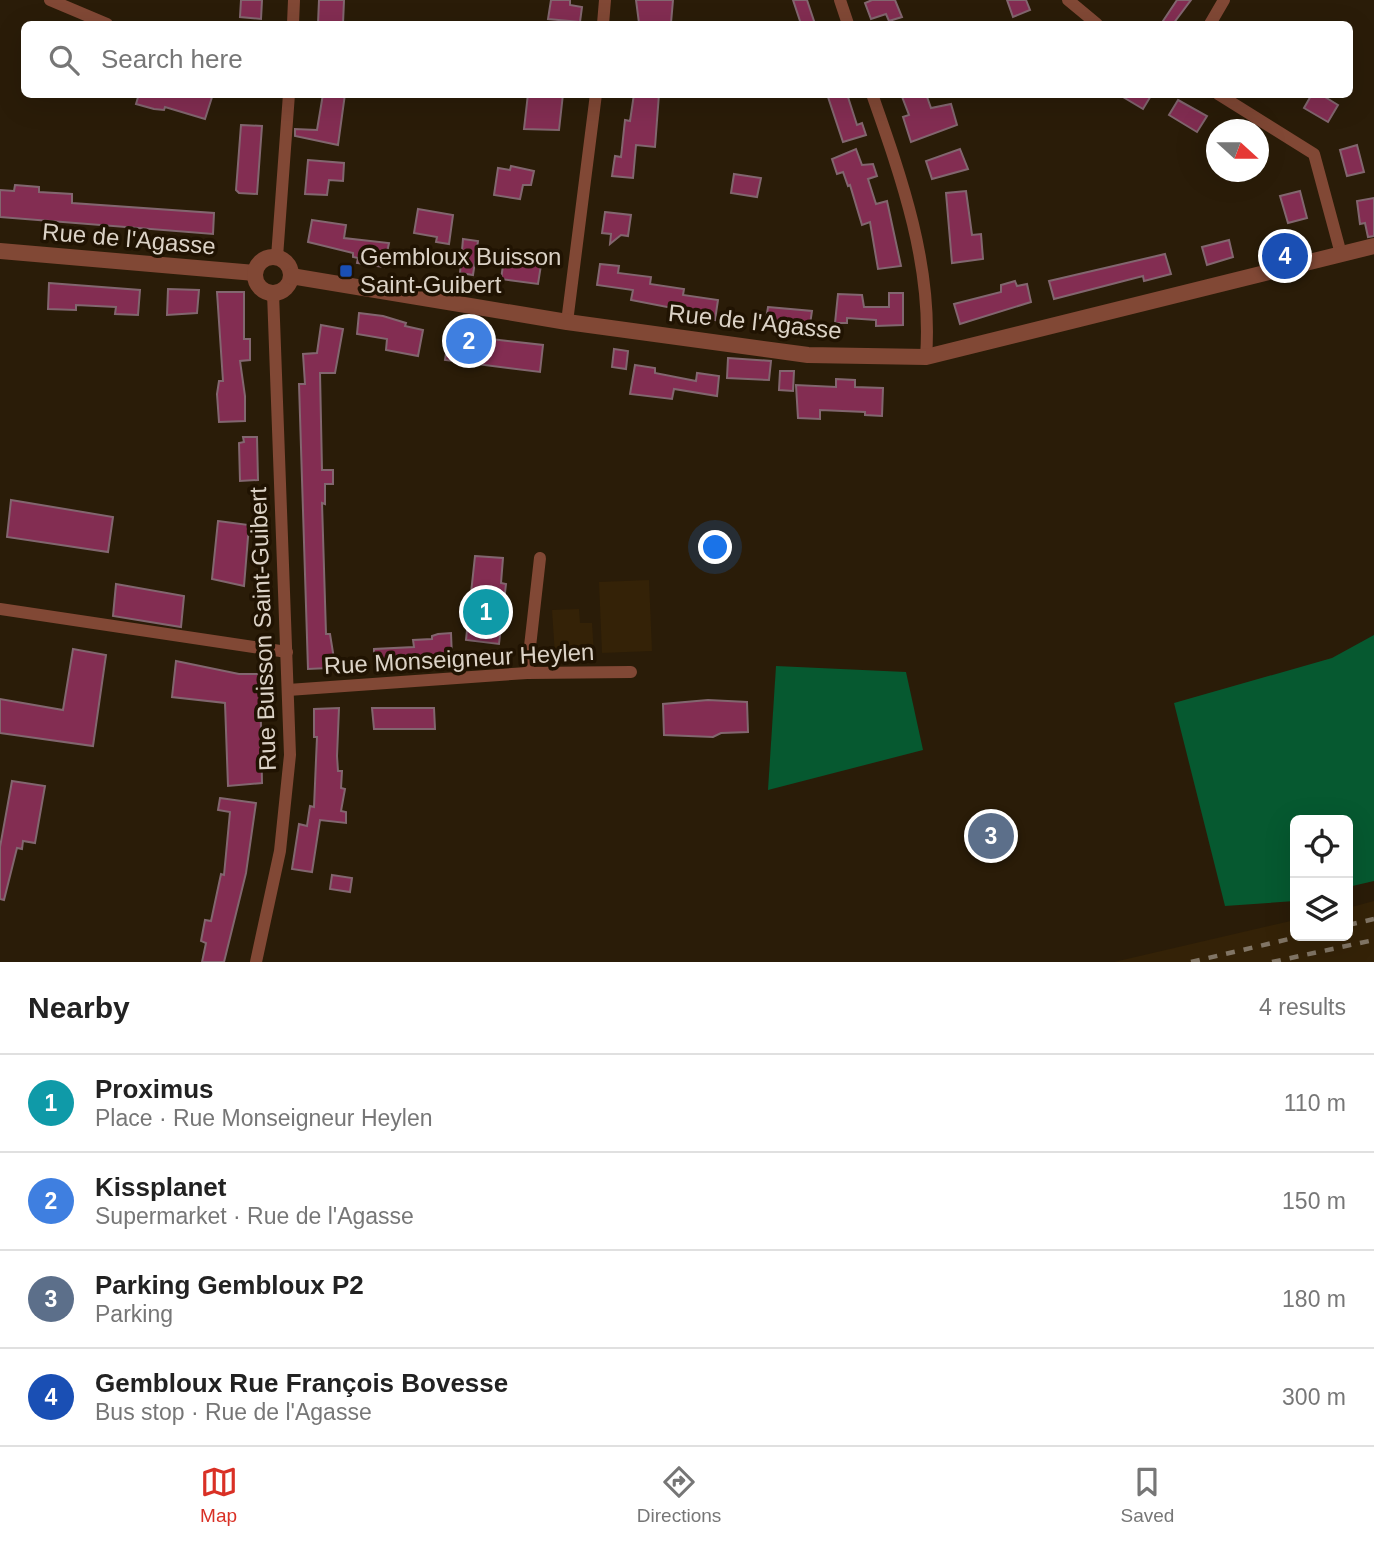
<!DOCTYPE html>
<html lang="en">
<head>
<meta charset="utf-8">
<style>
	:root { --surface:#fff; --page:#f6f6f6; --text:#222; --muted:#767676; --line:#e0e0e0; --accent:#d93025 }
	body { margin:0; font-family:Helvetica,sans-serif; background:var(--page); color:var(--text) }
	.controls { position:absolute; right:21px; bottom:21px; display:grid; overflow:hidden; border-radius:10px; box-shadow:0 7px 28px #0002 }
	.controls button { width:63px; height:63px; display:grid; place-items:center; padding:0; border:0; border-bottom:2px solid var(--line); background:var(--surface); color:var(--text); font:35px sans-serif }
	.compass { position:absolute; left:1206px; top:119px; width:63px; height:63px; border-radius:50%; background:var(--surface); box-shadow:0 7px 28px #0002; rotate:111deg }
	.you { position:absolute; left:716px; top:548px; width:24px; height:24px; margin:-18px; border:5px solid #fff; border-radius:50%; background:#1a73e8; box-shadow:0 0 0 10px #1a73e833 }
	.badge { display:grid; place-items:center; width:46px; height:46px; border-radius:50%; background:var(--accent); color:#fff; font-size:23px; font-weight:700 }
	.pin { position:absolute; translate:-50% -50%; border:4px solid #fff; box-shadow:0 2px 7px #0006 }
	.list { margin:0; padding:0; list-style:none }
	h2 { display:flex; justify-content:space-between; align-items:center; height:91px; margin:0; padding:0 28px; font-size:30px }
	h2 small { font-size:23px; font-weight:400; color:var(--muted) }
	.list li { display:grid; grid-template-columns:46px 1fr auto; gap:21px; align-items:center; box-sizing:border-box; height:98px; padding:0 28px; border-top:2px solid var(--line) }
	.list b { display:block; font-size:26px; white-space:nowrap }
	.list p { margin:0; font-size:23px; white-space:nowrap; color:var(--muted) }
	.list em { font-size:23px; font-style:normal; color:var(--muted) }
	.icon { flex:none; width:38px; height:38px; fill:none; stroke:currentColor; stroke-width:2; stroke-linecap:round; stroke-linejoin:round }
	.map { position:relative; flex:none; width:1374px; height:962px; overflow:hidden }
	.search { position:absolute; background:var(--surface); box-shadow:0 7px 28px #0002; left:21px; right:21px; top:21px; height:77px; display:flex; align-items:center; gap:18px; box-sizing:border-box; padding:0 24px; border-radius:10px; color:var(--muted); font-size:26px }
	.sheet { height:483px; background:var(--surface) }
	nav { display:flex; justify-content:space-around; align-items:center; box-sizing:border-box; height:98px; border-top:2px solid var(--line); background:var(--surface); font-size:19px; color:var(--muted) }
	nav a { display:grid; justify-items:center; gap:4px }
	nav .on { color:var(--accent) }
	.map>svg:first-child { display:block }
	.built { fill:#342207 }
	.forest { fill:#065930 }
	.building { fill:#832d52; stroke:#82666f; stroke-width:2 }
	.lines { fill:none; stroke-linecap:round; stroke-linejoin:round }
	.minor { stroke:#814835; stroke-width:12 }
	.tertiary { stroke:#814835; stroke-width:16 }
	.rail { stroke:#817565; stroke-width:4.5; stroke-dasharray:9 9; stroke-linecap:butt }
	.transit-dot { fill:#1a4fb4; stroke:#201302; stroke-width:2.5 }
	.labels { text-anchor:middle; stroke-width:7; stroke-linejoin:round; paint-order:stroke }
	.street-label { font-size:24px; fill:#dbd2c6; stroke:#201302 }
	.poi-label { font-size:24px; fill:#dbd2c6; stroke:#201302; text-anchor:start }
</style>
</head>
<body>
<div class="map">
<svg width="1374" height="962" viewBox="0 0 1374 962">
	<rect width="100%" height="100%" fill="#2a1c08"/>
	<g class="built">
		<polygon points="649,580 652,651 602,653 599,582"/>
		<polygon points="579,609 580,623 592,623 594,654 580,657 555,655 552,610"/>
		<polygon points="1374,901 1374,962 1114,962 1295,920 1295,936 1348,936 1348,908"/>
	</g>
	<g class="forest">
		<polygon points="1374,635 1374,881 1348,887 1348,820 1295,820 1295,901 1225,906 1174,703 1332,658"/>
		<polygon points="776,666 906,672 923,750 768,790"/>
	</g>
	<g class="building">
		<polygon points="241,0 262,0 261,19 240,17"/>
		<polygon points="319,0 344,0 343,24 318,24"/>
		<polygon points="551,0 570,0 570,5 582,7 580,22 548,19"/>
		<polygon points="636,0 673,0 671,23 639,23"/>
		<polygon points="793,0 807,0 815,24 801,24"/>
		<polygon points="872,0 895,0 902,17 889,21 886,14 871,19 865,3"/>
		<polygon points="1007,0 1026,0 1030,10 1013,17"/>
		<polygon points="1177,0 1191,0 1173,24 1161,24"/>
		<polygon points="139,94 213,94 205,119 165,107 164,110 154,109 136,104"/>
		<polygon points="323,94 345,94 338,145 295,136 295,129 317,130"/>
		<polygon points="528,94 563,94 559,130 524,129"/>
		<polygon points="634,94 659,94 655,147 636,145 633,178 612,176 615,156 621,157 625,120 630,121"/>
		<polygon points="827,94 847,94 857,125 862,123 866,135 843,142"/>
		<polygon points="901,94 926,94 931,108 951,104 957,125 911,142 903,117 909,115"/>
		<polygon points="1118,94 1152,94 1143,109"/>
		<polygon points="1312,94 1320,94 1338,105 1328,122 1304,108"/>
		<polygon points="1178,100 1207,116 1197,132 1169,115"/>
		<polygon points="241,125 262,126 257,194 239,193 236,190"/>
		<polygon points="1357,145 1364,172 1347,176 1340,150"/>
		<polygon points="856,149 862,165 873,164 877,176 868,179 876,204 887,201 901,266 878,269 870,222 862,225 850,185 848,186 843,172 837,174 832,159"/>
		<polygon points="960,149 968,169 932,179 926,161"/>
		<polygon points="308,160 344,163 343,181 329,180 327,195 305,194"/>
		<polygon points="511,166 534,171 531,185 523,185 520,199 494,195 498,168 510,170"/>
		<polygon points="734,174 761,178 757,197 731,193"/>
		<polygon points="15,185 39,187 39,192 72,194 72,203 214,213 213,234 0,217 0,190 14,191"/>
		<polygon points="966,191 972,235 981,234 983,259 952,263 946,193"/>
		<polygon points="1300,191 1307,218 1288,223 1280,196"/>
		<polygon points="1374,198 1374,236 1368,237 1365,223 1360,224 1357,201"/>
		<polygon points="418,209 453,215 449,244 436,242 437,237 414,233"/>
		<polygon points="605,212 631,215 628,236 621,235 610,244 611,234 602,233"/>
		<polygon points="312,220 346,225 344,238 389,243 384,267 357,263 358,258 353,257 353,253 308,242"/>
		<polygon points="463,239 478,241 473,275 460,273"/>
		<polygon points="1229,240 1233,257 1207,265 1202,247"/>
		<polygon points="1165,254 1171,274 1144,281 1143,276 1054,299 1049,281"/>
		<polygon points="504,259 541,265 538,284 501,279"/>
		<polygon points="600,264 619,266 618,273 651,277 650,284 684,289 683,295 718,300 715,320 687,315 688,311 631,300 633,290 597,285"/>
		<polygon points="1015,281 1017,286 1027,284 1031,302 960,324 954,304 1001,292 1001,285"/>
		<polygon points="49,283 140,290 138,315 115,314 116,307 76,305 76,310 48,309"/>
		<polygon points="168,289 199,290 197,313 167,315"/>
		<polygon points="217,292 244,292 244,339 250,339 250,360 240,361 245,396 245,421 219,422 217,394 219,381 223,381"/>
		<polygon points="889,293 903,293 903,325 876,326 876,320 847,318 847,323 835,323 838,294 862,295 864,307 889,307"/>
		<polygon points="768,307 812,311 809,331 765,326"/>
		<polygon points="359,313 383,316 406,323 405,326 423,330 418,356 386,350 387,339 357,334"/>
		<polygon points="321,325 343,329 335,373 320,373 322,470 333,470 333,484 325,484 325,504 322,503 326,634 330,634 335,665 329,665 329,668 308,669 299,384 305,384 303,354 317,353"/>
		<polygon points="449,334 543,345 540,372 445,360"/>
		<polygon points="614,349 628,351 626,369 612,367"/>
		<polygon points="728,358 771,361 769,380 727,378"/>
		<polygon points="635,365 655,368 655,373 696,381 697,373 719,376 717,396 674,389 672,399 630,394"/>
		<polygon points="780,371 794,371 793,391 779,390"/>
		<polygon points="836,379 855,380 855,387 883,388 882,416 865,415 865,412 820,410 820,419 798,418 796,385 836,387"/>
		<polygon points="243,437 257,437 258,480 240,481 239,443 244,442"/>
		<polygon points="11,500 113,517 108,552 7,537"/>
		<polygon points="218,521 249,525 244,586 212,579"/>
		<polygon points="475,556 503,558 501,583 506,584 499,644 466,640"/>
		<polygon points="116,584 184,596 181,627 113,616"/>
		<polygon points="451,633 452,658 434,661 432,666 374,667 374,649 414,647 413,640 432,639 432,636 438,634"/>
		<polygon points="73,649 106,655 93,746 0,733 0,699 63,710"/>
		<polygon points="176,661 239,674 260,674 262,783 228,786 225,703 172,697"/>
		<polygon points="708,700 747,702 748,732 721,733 713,737 664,735 663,704"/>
		<polygon points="339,708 337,756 338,771 342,771 341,788 345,789 341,811 346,812 346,823 320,820 312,872 292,869 299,824 307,826 310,806 314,807 317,737 314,737 314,709"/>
		<polygon points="372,708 434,708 435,729 374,729"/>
		<polygon points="12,781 45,786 35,843 23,841 22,849 17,848 4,900 0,899 0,847"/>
		<polygon points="220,798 256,803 246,873 224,962 202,962 206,943 201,941 205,920 211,921 221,874 224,875 230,812 218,810"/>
		<polygon points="332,875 352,878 350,892 330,889"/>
	</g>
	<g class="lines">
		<g class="minor">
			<polyline points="50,0 107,24"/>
			<polyline points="840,0 848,24"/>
			<polyline points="1068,0 1097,24"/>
			<polyline points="293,24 294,0"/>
			<polyline points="603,24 605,0"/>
			<polyline points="1210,24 1224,0"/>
			<path d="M872,94C902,179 933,267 926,357"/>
			<polyline points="1218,94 1314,154 1341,254"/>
			<polyline points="277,257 289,94"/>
			<polyline points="567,322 596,94"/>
			<polyline points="0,609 287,652"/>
			<polyline points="527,673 540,558"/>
			<polyline points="288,690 527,673 631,672"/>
			<polyline points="256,962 280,851 290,755 273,293"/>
		</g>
		<g class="tertiary">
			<polyline points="0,251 255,273"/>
			<circle cx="273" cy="275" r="18"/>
			<polyline points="291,276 567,322 808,355 926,357 1374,246"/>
		</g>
		<g class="rail">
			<polyline points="1348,925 1374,919"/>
			<polyline points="1191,962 1302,936"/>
			<polyline points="1272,962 1374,940"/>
		</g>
	</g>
	<rect class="transit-dot" x="339" y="264" width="14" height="14" rx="3.5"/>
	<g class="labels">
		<g class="street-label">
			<text transform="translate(129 239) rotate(5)" y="8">Rue de l'Agasse</text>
			<text transform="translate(755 322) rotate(6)" y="8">Rue de l'Agasse</text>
			<text transform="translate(263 629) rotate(-92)" y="8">Rue Buisson Saint-Guibert</text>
			<text transform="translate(459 659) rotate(-3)" y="8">Rue Monseigneur Heylen</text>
		</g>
		<g class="poi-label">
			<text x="360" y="265">Gembloux Buisson<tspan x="360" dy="28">Saint-Guibert</tspan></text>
		</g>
	</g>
</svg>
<div class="controls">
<button><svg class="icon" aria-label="locate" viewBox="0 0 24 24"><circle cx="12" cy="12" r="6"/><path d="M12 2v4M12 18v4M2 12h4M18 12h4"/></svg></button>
<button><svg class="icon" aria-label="layers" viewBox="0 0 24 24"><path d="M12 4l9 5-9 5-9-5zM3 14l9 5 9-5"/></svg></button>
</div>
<svg class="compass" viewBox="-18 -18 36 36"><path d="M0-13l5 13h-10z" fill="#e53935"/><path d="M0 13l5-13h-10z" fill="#767676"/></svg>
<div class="you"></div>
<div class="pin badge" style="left:486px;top:612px;background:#0f9aa8">1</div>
<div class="pin badge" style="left:469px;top:341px;background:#3f7fe0">2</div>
<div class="pin badge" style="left:991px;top:836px;background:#5c6f8a">3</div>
<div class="pin badge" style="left:1285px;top:256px;background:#1a4fb4">4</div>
<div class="search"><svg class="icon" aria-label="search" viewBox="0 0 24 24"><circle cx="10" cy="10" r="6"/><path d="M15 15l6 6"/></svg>Search here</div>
</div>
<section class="sheet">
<h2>Nearby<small>4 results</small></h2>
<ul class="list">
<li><span class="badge" style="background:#0f9aa8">1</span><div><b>Proximus</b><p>Place · Rue Monseigneur Heylen</p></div><em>110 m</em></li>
<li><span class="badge" style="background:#3f7fe0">2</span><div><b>Kissplanet</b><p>Supermarket · Rue de l'Agasse</p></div><em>150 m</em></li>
<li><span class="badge" style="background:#5c6f8a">3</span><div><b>Parking Gembloux P2</b><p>Parking</p></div><em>180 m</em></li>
<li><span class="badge" style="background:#1a4fb4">4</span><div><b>Gembloux Rue François Bovesse</b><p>Bus stop · Rue de l'Agasse</p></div><em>300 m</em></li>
</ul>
</section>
<nav>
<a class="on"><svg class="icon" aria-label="map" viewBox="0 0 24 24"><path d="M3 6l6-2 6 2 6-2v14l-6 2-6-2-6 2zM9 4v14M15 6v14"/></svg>Map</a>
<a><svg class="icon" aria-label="directions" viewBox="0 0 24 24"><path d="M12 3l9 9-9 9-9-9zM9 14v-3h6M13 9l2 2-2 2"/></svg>Directions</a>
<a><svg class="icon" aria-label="saved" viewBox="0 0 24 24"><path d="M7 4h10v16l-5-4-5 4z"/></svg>Saved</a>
</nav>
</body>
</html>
